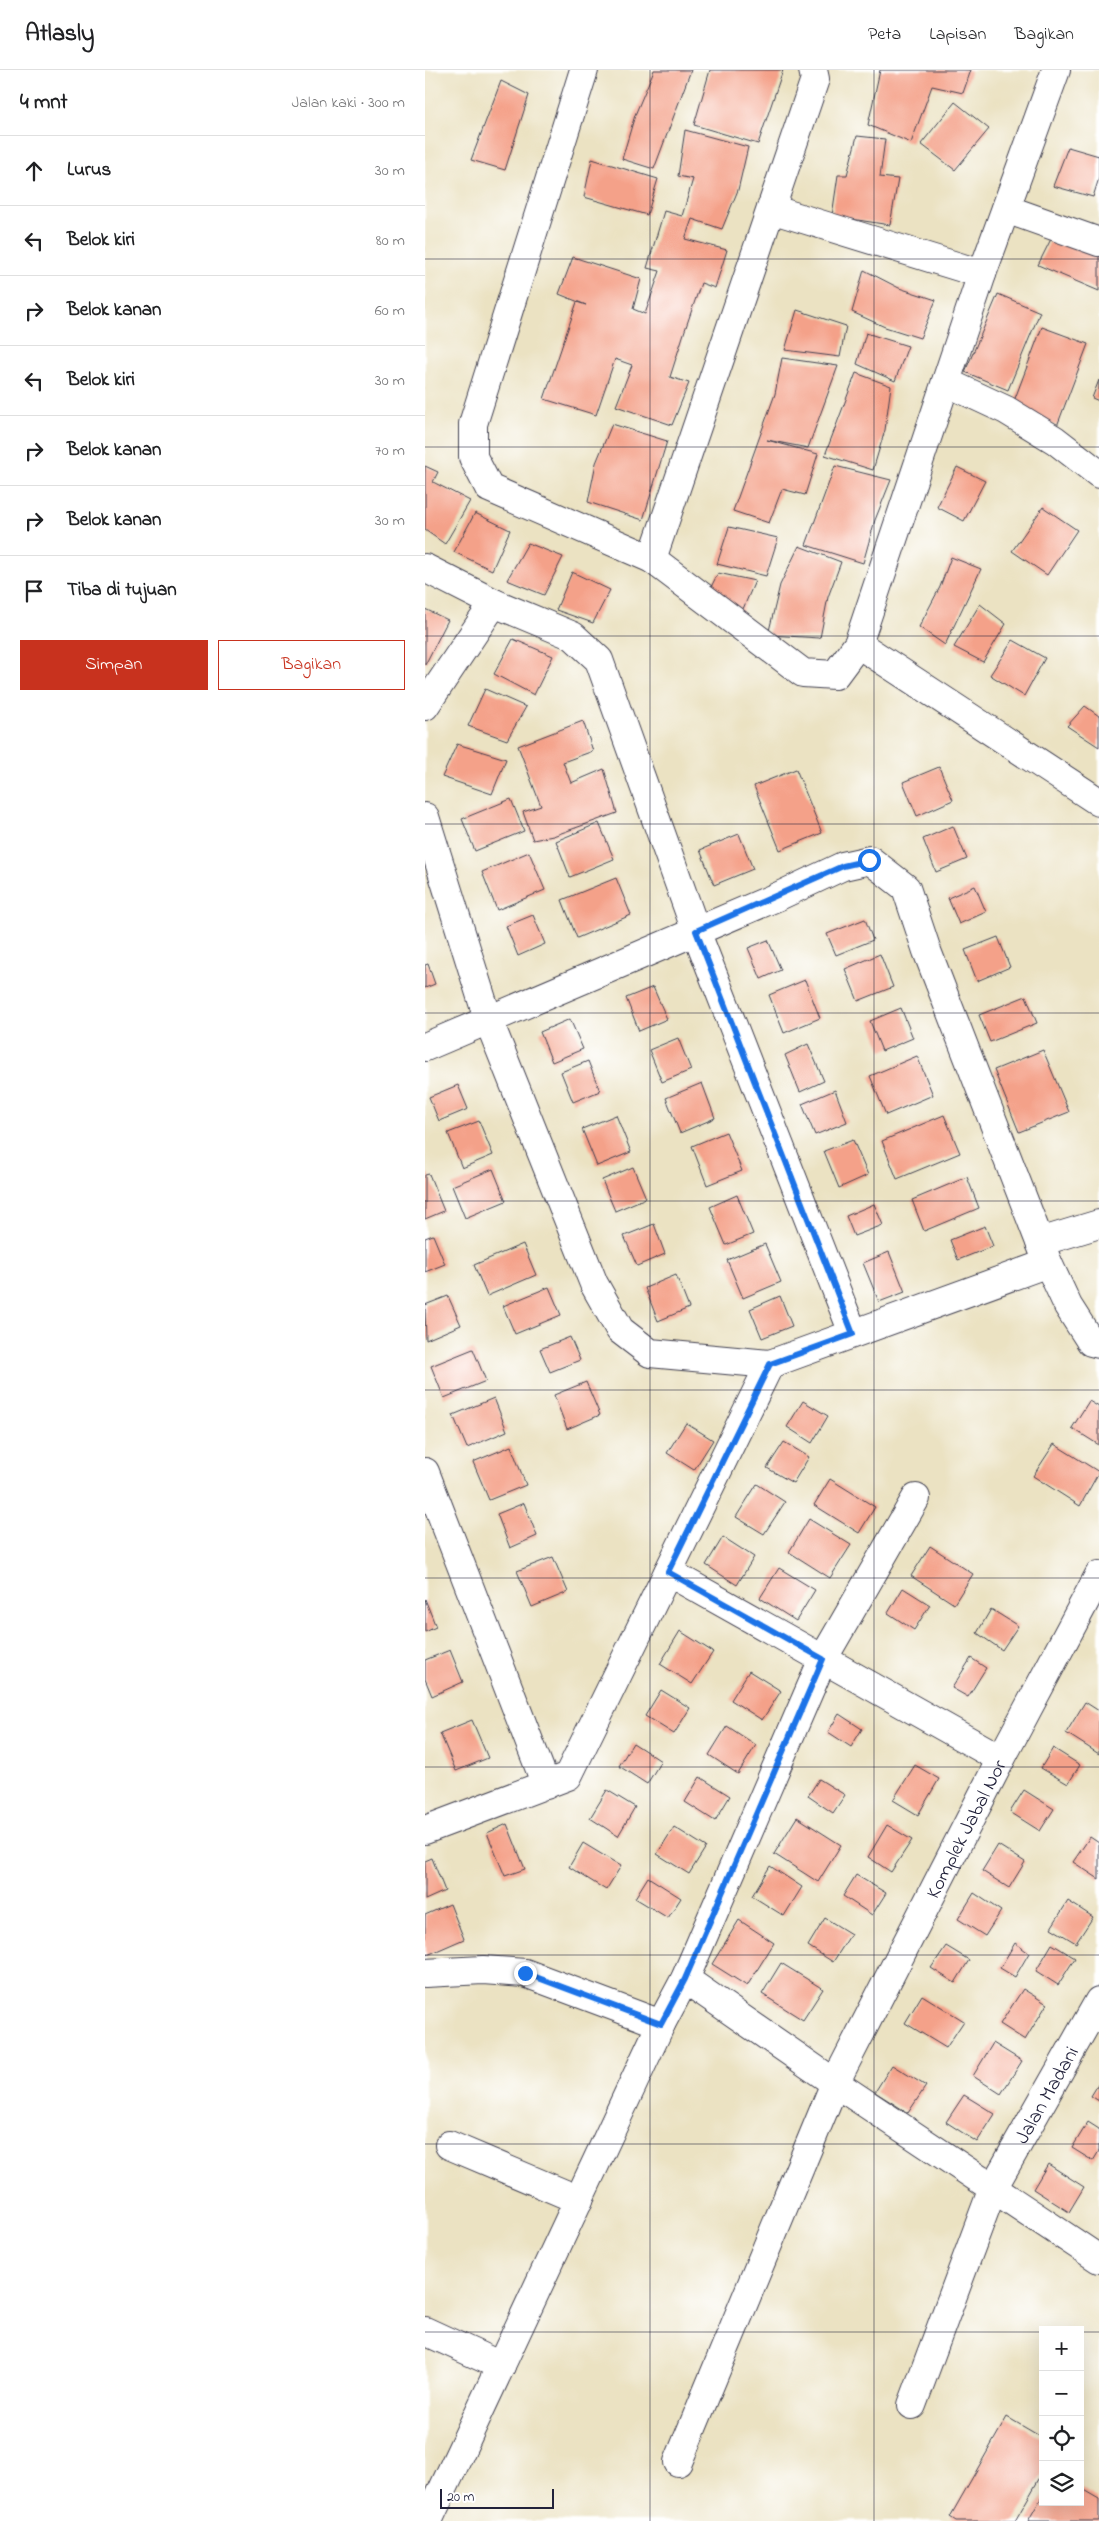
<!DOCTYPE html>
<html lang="id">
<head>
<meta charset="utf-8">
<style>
	:root { --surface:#fff; --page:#f6f6f6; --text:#202124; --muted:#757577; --line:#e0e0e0; --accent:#c8321e }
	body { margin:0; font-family:"Indie Flower",sans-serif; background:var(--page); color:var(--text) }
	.controls { position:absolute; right:15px; bottom:15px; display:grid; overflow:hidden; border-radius:0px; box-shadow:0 5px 20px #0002 }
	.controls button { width:45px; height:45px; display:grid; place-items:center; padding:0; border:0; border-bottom:1px solid var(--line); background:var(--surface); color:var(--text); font:25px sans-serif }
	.scale { position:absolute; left:15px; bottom:12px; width:114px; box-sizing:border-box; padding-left:5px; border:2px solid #22223b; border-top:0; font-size:14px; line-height:18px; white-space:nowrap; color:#22223b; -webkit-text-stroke:4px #fff; paint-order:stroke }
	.stop { position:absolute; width:15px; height:15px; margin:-11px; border:4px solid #1a73e8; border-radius:50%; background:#fff }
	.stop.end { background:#1a73e8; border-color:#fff; box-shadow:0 1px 5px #0008 }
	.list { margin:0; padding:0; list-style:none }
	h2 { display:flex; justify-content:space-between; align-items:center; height:65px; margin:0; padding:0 20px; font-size:21px }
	h2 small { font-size:16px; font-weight:400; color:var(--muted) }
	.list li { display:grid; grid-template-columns:32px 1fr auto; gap:15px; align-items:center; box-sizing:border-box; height:70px; padding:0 20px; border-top:1px solid var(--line) }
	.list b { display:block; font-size:19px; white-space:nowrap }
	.list em { font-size:16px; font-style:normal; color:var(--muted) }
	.actions { display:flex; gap:10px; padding:15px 20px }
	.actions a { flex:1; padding:11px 0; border:1px solid var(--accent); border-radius:0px; text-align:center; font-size:18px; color:var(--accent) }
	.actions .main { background:var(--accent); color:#fff }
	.icon { flex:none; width:28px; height:28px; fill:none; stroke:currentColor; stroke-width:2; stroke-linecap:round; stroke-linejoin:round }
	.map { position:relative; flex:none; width:674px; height:2451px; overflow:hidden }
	header { display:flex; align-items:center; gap:30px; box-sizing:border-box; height:70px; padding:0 25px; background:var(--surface); border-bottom:1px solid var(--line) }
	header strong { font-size:24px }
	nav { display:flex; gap:28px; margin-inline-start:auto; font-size:18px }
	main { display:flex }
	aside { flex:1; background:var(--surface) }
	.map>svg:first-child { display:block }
	.building { fill:#f4a189 }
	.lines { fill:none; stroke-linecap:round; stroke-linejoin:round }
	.street-casing { stroke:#403f4f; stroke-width:30 }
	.street { stroke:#fff; stroke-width:28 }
	.route { stroke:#1a73e8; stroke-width:6 }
	.grid { fill:none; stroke:#22223b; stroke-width:1; stroke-opacity:0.55 }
	.labels { text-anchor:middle; stroke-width:5; stroke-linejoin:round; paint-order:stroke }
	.street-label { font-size:20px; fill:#22223b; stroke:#fff }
</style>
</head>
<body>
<header>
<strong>Atlasly</strong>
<nav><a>Peta</a><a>Lapisan</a><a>Bagikan</a></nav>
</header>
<main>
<aside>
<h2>4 mnt<small>Jalan kaki · 300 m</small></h2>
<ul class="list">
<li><svg class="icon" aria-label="ahead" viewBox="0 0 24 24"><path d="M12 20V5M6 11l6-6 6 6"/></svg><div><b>Lurus</b></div><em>30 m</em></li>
<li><svg class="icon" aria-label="left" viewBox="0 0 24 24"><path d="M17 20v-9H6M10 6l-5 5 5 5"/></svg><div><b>Belok kiri</b></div><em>80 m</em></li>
<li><svg class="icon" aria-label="right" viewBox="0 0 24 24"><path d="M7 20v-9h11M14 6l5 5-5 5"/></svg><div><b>Belok kanan</b></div><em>60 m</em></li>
<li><svg class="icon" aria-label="left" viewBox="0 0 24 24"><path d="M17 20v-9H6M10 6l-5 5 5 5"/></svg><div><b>Belok kiri</b></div><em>30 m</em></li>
<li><svg class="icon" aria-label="right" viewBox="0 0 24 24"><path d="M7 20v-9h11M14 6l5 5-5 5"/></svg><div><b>Belok kanan</b></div><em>70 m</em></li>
<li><svg class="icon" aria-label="right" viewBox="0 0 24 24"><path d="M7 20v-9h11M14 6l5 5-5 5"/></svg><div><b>Belok kanan</b></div><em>30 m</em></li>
<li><svg class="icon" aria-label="arrive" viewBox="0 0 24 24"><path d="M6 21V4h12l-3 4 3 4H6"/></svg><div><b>Tiba di tujuan</b></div></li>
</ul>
<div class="actions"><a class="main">Simpan</a><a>Bagikan</a></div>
</aside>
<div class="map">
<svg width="674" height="2451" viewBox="0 0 674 2451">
	<rect width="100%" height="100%" fill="#fff"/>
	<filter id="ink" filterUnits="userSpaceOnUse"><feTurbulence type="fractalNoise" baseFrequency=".02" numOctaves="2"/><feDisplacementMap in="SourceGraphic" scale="10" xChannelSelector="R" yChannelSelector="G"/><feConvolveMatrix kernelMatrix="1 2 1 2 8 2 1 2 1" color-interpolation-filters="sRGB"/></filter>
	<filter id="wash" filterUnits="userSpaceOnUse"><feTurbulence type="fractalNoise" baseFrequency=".0096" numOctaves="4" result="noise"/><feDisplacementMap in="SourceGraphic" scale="20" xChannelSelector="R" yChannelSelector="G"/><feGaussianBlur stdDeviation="1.12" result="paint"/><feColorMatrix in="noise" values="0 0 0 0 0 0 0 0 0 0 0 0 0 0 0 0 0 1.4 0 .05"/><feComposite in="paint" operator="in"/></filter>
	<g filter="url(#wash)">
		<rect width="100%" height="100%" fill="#ebe2c2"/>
		<g id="blocks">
			<g class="building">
				<polygon points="229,0 266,0 229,99 197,89 210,45"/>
				<polygon points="285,0 358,0 333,74 269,55"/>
				<polygon points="455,0 546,0 538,23 507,16 486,73 443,55"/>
				<polygon points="76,11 104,25 80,100 46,90"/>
				<polygon points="530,32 564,59 530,100 496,74"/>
				<polygon points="260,60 323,77 313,120 297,159 267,149 260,169 302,180 290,218 276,213 260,260 245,307 264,313 247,355 191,336 207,295 190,289 171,345 119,329 152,232 161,235 134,224 148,187 216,209 208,239 220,244 235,201 222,198 239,141 257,146 268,109 253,106"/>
				<polygon points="432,66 460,69 455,107 473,109 465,155 407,146 413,105 422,105"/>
				<polygon points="643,77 674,86 674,108 668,127 628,116"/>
				<polygon points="167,89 233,109 222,145 159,127"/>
				<polygon points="631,159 674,180 674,221 613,195"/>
				<polygon points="439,200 474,218 511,230 495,268 460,257 427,242"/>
				<polygon points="573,224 615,242 583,320 540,302"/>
				<polygon points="372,240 421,256 415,287 360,280"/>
				<polygon points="617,257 663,274 632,356 586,339"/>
				<polygon points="441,263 483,276 470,311 432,294"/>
				<polygon points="357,288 413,296 383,378 342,370 393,384 380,425 357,419 344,453 308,441 350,324"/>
				<polygon points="431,303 466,316 460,360 448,400 400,385"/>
				<polygon points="674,310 674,331 667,328"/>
				<polygon points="187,354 242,371 218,450 163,432 171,393"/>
				<polygon points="0,396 13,402 8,412 45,431 20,474 0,460"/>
				<polygon points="410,396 466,410 450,450 438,493 381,475"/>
				<polygon points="532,397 560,411 539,451 512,437"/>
				<polygon points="618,437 652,460 622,505 587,481"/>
				<polygon points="50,443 85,460 67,500 29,482"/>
				<polygon points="304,457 353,468 341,506 292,494"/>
				<polygon points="103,473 138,487 119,525 82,510"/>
				<polygon points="374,476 416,492 403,527 395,568 343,565 355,515"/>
				<polygon points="526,487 556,499 520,575 494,557 515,517"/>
				<polygon points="147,502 185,520 168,553 131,540"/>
				<polygon points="293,503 330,511 312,553 280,529"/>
				<polygon points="555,534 581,554 558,592 529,577"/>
				<polygon points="0,539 23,550 0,595"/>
				<polygon points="88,569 128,586 109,625 69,604"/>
				<polygon points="588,570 620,588 599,626 565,605"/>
				<polygon points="60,619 101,637 82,670 43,656"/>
				<polygon points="660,636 674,646 674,677 642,656"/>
				<polygon points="158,651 168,681 138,692 146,713 179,699 192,743 128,766 108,770 98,742 116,736 93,676"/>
				<polygon points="32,674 81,689 67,724 17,707"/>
				<polygon points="514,697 528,730 492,746 478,712"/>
				<polygon points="371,699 397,763 355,780 329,716"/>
				<polygon points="86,729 99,761 50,781 37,749"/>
				<polygon points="174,753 189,789 145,807 131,771"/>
				<polygon points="528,756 542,789 511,802 498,769"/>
				<polygon points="314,764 328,799 289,815 275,780"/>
				<polygon points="104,782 120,820 72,840 57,802"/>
				<polygon points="191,808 206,845 152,868 137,830"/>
				<polygon points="550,816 561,842 534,854 523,828"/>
				<polygon points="108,845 120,874 93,886 81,856"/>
				<polygon points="440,849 448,870 411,885 402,864"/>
				<polygon points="573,867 585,897 552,911 540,880"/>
				<polygon points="343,870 356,900 336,909 323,878"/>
				<polygon points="455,884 468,917 433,931 420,899"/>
				<polygon points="3,894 10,914 0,918 0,895"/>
				<polygon points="380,910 395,948 359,963 344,925"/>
				<polygon points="228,917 242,949 214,961 201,928"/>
				<polygon points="601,926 612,953 565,972 554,945"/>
				<polygon points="476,938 488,968 457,981 445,951"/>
				<polygon points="145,949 158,979 127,992 115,962"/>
				<polygon points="253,968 266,1000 237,1012 224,980"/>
				<polygon points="383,974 399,1011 375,1022 360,985"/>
				<polygon points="618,980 644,1042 594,1062 569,1000"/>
				<polygon points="492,986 508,1025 461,1045 445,1006"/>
				<polygon points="163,991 175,1021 148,1032 136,1002"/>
				<polygon points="277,1013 290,1048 255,1063 241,1028"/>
				<polygon points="33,1015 43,1039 14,1051 4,1027"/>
				<polygon points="410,1020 422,1052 390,1065 377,1034"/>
				<polygon points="191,1045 206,1082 172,1096 157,1059"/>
				<polygon points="519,1045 535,1083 472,1109 457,1071"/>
				<polygon points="54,1051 68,1085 37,1098 23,1063"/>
				<polygon points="301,1062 317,1101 282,1115 267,1076"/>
				<polygon points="428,1070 443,1105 414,1118 399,1081"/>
				<polygon points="208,1097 221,1128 190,1141 177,1110"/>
				<polygon points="68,1099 81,1131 40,1148 27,1116"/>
				<polygon points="4,1104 19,1141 0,1149 0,1105"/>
				<polygon points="542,1107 554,1138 499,1161 487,1130"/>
				<polygon points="312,1125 328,1164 301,1175 285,1137"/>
				<polygon points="449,1134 458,1155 429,1166 421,1146"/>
				<polygon points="229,1154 240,1184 212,1196 199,1166"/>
				<polygon points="560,1156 568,1176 533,1190 525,1170"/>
				<polygon points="8,1165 20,1194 0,1202 0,1168"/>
				<polygon points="98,1174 111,1205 62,1226 49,1195"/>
				<polygon points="340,1174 356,1212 318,1228 302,1190"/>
				<polygon points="464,1182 480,1222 454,1232 438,1193"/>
				<polygon points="251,1205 264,1238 233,1251 220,1218"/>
				<polygon points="124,1217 136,1245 90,1264 78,1236"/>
				<polygon points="23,1226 36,1255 1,1270 0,1235"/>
				<polygon points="355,1226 367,1256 337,1268 325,1239"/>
				<polygon points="145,1267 155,1290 125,1302 115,1279"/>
				<polygon points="48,1279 61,1311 19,1328 6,1296"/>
				<polygon points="161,1312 175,1345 142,1359 129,1325"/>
				<polygon points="69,1328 82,1361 42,1378 28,1345"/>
				<polygon points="378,1331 403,1346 387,1373 362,1357"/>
				<polygon points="664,1331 674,1337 674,1375 647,1358"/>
				<polygon points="261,1353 288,1370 269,1400 242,1383"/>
				<polygon points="359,1372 384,1387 368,1413 342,1398"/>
				<polygon points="629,1374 674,1402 655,1436 608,1406"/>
				<polygon points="86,1376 101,1415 64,1430 48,1392"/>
				<polygon points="405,1409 450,1437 434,1463 389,1435"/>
				<polygon points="332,1414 360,1432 339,1464 311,1447"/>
				<polygon points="99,1433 112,1466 85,1478 72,1444"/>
				<polygon points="384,1449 426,1475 405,1508 364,1482"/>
				<polygon points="298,1467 329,1487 312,1515 281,1495"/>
				<polygon points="505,1476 548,1504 529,1534 486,1506"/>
				<polygon points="128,1487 143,1522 107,1537 92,1501"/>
				<polygon points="354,1498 390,1520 371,1551 335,1528"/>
				<polygon points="478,1518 505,1535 489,1560 463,1543"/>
				<polygon points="0,1529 11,1557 0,1562"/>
				<polygon points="566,1539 593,1556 577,1580 552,1563"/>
				<polygon points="255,1561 288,1582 267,1614 235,1594"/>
				<polygon points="25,1580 38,1612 7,1626 0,1609 0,1590"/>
				<polygon points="546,1588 561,1598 543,1627 527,1618"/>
				<polygon points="324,1601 356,1621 337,1650 306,1630"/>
				<polygon points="236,1620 265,1638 249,1664 220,1646"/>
				<polygon points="660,1632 674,1641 674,1684 641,1663"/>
				<polygon points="414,1644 437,1659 426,1677 403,1662"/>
				<polygon points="47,1650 63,1688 31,1701 15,1663"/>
				<polygon points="302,1656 331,1675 313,1704 284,1685"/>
				<polygon points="208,1673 236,1691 222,1714 194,1696"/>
				<polygon points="628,1678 655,1695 643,1714 616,1698"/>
				<polygon points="490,1695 514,1709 493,1745 468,1730"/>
				<polygon points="275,1707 305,1726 290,1751 260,1732"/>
				<polygon points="394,1709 420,1725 408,1743 383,1726"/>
				<polygon points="182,1720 210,1737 193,1766 165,1748"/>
				<polygon points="599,1720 629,1739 615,1761 585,1742"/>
				<polygon points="372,1747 416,1775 393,1812 349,1784"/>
				<polygon points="82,1754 100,1799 80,1806 62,1763"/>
				<polygon points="462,1755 487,1770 466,1802 443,1787"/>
				<polygon points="249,1757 281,1777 264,1804 232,1784"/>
				<polygon points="665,1767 674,1773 674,1809 648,1792"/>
				<polygon points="158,1773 196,1796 181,1820 144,1797"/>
				<polygon points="573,1775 600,1792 584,1818 557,1801"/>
				<polygon points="7,1788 20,1821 0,1830 0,1791"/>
				<polygon points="345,1796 377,1817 359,1846 327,1826"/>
				<polygon points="431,1805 461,1823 447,1845 418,1826"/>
				<polygon points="223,1807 256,1828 243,1848 210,1828"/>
				<polygon points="549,1823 576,1841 560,1866 533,1849"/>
				<polygon points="643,1831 668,1847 651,1873 626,1858"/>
				<polygon points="25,1834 39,1869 0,1886 0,1845"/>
				<polygon points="400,1848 426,1864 408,1892 383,1876"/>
				<polygon points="314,1850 349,1873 322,1916 287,1894"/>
				<polygon points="590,1873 604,1883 590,1907 575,1898"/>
				<polygon points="627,1874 650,1888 633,1915 611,1901"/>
				<polygon points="521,1876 544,1890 530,1913 506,1898"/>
				<polygon points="356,1893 398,1919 378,1950 337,1924"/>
				<polygon points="598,1919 622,1934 600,1970 575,1954"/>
				<polygon points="497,1925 539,1951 521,1978 480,1953"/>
				<polygon points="568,1973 597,1991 576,2024 548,2006"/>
				<polygon points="467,1995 501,2016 483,2043 450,2022"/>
				<polygon points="674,2013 674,2031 666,2026"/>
				<polygon points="539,2025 570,2044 552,2072 521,2052"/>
				<polygon points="663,2052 674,2059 674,2081 668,2091 647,2078"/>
				<polygon points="623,2094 659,2117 644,2142 608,2119"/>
				<polygon points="582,2347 618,2368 618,2402 590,2451 531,2451 525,2447"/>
				<polygon points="655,2418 674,2429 674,2451 603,2451 618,2425 618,2432 655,2432"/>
			</g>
		</g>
	</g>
	<g filter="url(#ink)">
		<use href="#blocks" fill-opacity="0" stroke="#403f4f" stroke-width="1"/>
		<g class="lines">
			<defs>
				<g id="street">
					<polyline points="159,0 48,354 48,387 64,418 227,489 378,603 410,605 433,574 557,204"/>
					<polyline points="346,139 557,204 631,0"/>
					<polyline points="581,139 674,172"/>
					<polyline points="521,312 581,340 630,370 674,404"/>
					<polyline points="227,489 390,9 388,0"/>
					<polyline points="0,498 69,533"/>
					<polyline points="433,574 674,732"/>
					<polyline points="0,636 69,533 148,566 174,590 271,861 428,1263"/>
					<polyline points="0,747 63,949 169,1214 195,1260 225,1283 345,1294"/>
					<polyline points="0,977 354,826 418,796 445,790 481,818 502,881 623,1193 643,1236 666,1272 674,1274"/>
					<polyline points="615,1172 674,1154"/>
					<polyline points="0,1402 121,1715"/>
					<polyline points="243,1502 576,1689"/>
					<polyline points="0,1760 143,1706 345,1294 623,1193"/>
					<polyline points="0,1903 58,1900 100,1903 236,1954"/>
					<polyline points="260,1909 410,2013 674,2189"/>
					<polyline points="24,2075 154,2130"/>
					<polyline points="0,2261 76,2296"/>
					<path id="s1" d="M487,2335L568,2118L674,1931"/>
					<path id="s2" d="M253,2392L410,2013L576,1689L674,1505"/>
					<polyline points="3,2451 236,1954 260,1909 398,1589 491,1428"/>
				</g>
			</defs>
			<use href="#street" class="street-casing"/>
			<use href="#street" class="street"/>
		</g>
	</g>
	<g class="lines" filter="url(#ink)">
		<polyline class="route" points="100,1903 236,1954 260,1909 398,1589 243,1502 345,1294 428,1264 271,861 418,796 444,790"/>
	</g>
	<path class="grid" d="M225,0V2451M449,0V2451M0,189H674M0,377H674M0,566H674M0,754H674M0,943H674M0,1131H674M0,1320H674M0,1508H674M0,1697H674M0,1885H674M0,2074H674M0,2262H618M655,2262H674"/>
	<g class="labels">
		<g class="street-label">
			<text dy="7" stroke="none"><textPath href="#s2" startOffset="696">Komplek Jabal Nor</textPath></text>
			<text dy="7" stroke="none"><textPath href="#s1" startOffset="339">Jalan Madani</textPath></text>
		</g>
	</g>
</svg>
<div class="controls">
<button>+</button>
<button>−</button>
<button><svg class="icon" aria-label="locate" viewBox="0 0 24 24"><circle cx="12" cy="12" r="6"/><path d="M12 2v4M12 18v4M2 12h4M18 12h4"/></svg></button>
<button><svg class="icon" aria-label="layers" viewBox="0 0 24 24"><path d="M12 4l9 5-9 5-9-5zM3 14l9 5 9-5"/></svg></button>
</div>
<div class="scale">20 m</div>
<div class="stop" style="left:444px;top:790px"></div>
<div class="stop end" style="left:100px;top:1903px"></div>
</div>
</main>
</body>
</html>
